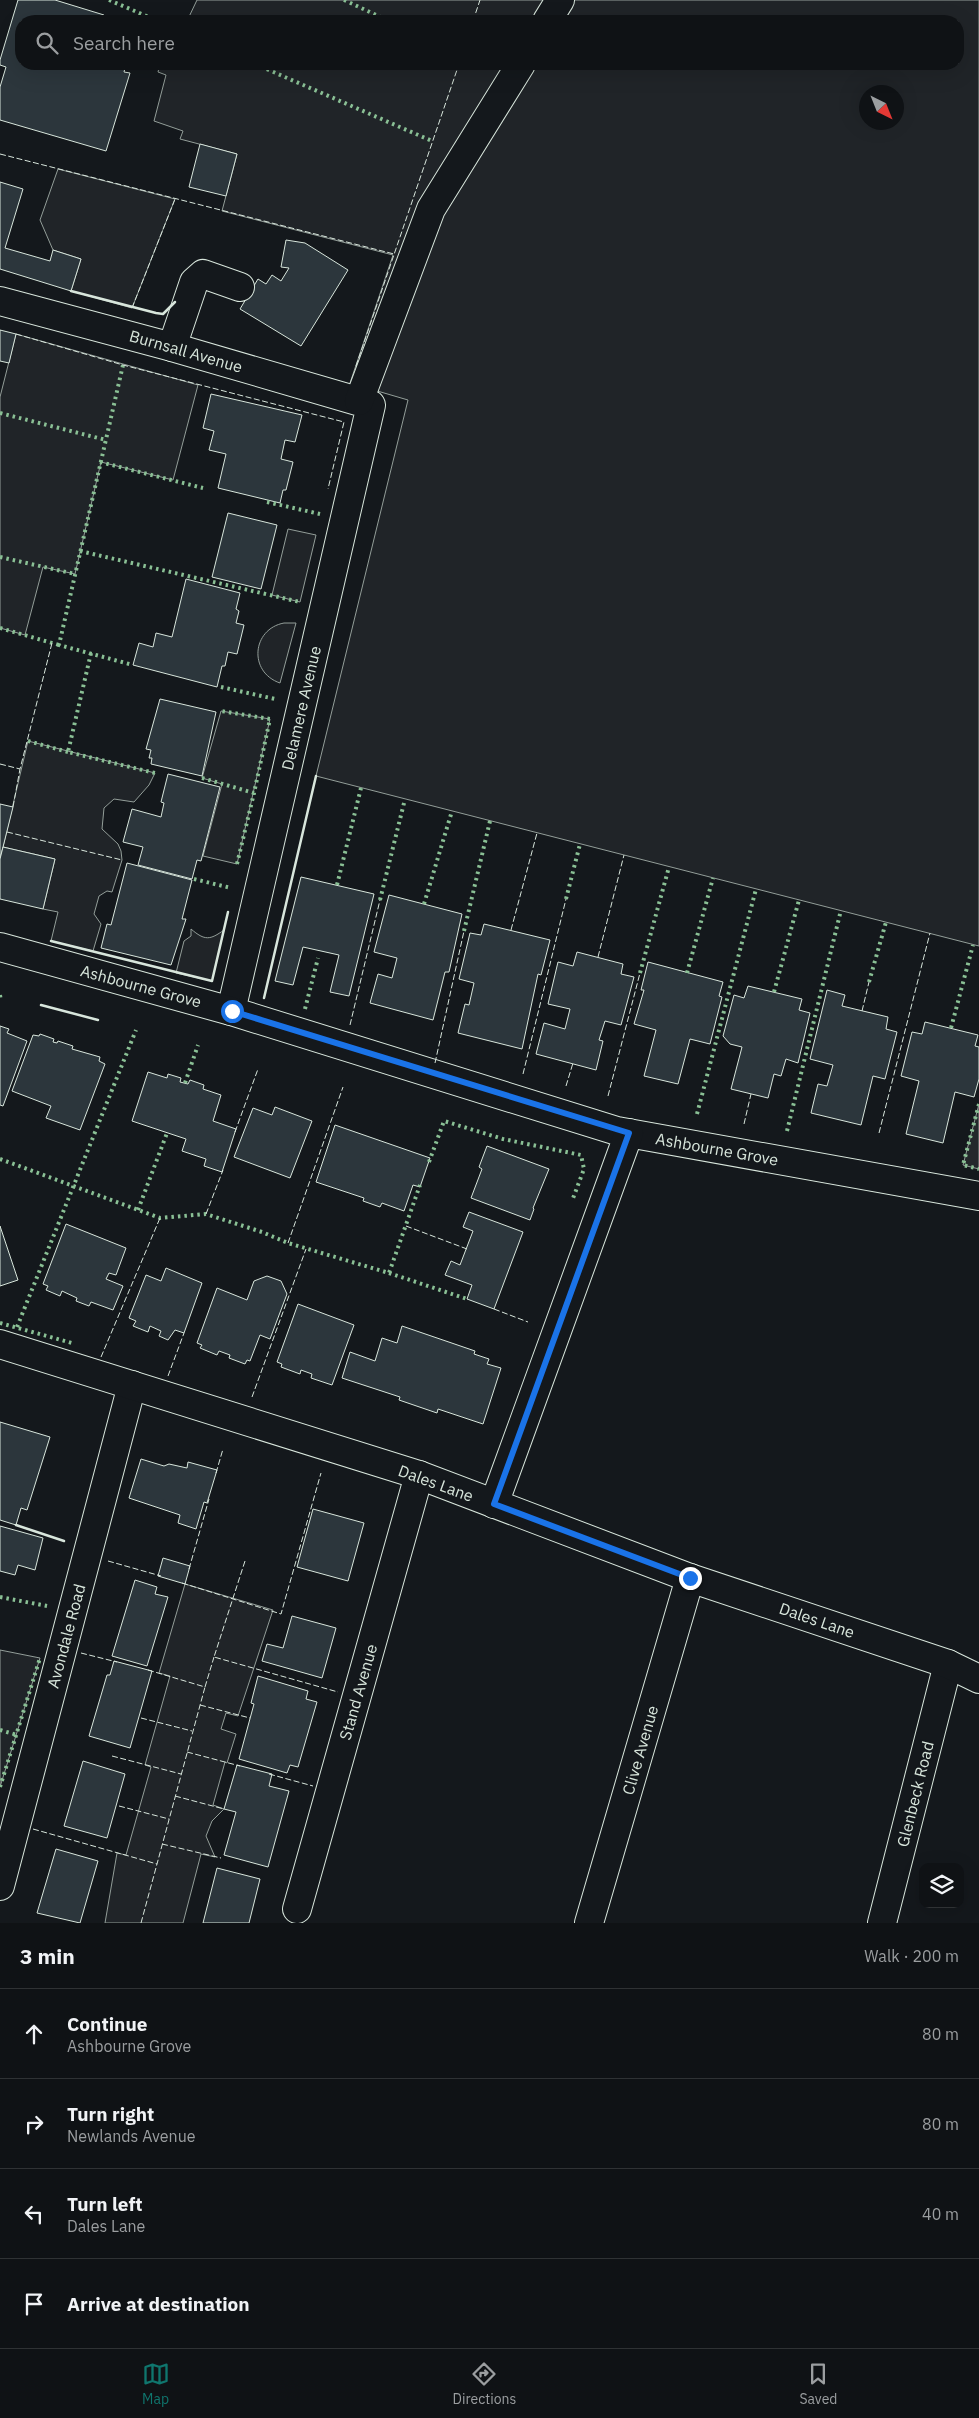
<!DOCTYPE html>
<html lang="en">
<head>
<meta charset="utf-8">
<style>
	:root { --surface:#0f1215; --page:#1d2022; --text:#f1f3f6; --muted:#9b9ea0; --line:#2f3234; --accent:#0f766e }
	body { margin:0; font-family:"IBM Plex Sans",sans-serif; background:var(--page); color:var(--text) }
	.controls { position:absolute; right:15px; bottom:15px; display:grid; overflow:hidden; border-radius:10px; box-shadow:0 5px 20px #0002 }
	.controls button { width:45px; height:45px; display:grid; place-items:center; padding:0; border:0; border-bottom:1px solid var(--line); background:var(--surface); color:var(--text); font:25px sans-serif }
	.compass { position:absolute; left:859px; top:85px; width:45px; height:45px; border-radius:50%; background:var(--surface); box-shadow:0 5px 20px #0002; rotate:137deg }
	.stop { position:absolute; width:15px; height:15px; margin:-11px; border:4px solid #1a73e8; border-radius:50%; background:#fff }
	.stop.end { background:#1a73e8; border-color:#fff; box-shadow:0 1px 5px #0008 }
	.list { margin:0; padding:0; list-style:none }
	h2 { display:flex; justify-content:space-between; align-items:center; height:65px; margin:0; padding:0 20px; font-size:21px }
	h2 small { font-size:16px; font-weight:400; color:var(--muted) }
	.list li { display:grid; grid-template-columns:32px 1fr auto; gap:15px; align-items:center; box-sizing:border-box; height:90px; padding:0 20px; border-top:1px solid var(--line) }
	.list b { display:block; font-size:19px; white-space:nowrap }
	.list p { margin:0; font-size:16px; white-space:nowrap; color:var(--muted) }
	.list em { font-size:16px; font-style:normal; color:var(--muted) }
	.icon { flex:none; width:28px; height:28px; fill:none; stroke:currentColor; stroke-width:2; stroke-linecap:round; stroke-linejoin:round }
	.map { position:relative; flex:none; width:979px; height:1923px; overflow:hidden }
	.search { position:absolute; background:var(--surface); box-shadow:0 5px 20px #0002; left:15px; right:15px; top:15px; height:55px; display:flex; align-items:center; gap:12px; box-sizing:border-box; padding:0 18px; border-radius:20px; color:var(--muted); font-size:19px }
	.sheet { height:425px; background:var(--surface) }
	nav { display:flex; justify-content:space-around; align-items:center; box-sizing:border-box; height:70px; border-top:1px solid var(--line); background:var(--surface); font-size:14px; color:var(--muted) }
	nav a { display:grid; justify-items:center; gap:2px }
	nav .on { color:var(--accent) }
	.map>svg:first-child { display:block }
	.green { fill:#202428; stroke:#939e99; fill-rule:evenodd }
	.parking { fill:#24282b; stroke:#939e99 }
	.building { fill:#2c363c; stroke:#d8e6dc }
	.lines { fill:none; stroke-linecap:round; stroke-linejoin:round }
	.minor-casing { stroke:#d8e6dc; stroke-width:30 }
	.major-casing { stroke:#d8e6dc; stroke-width:30 }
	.minor { stroke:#14181c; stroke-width:28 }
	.major { stroke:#14181c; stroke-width:28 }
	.hedge { stroke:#8ac095; stroke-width:4; stroke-dasharray:2.5 4; stroke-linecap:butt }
	.fence { stroke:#d8e6dc; stroke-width:1; stroke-dasharray:6 2.5; stroke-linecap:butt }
	.wall { stroke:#d8e6dc; stroke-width:2.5 }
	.route { stroke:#1a73e8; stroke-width:6 }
	.labels { text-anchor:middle; stroke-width:4; stroke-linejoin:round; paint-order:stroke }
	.street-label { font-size:16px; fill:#d8e6dc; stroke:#14181c }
</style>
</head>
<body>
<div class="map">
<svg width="979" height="1923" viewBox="0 0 979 1923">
	<rect width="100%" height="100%" fill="#14181c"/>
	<g class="green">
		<path d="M197,0H979V946L316,776L408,400L350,383L393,255L222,211L237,154L180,139L183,131L154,121L166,75L158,72L160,64H958V21H187ZM866,92H896V122H866Z"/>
		<polygon points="58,169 175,199 132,308 71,291 81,259 53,250 40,220"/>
		<polygon points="16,334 198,385 173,480 101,462 75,574 43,567 25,635 0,628 0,397"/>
		<polygon points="288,529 316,535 300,602 272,595"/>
		<path d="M284,623H296L280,683C248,672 252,629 284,623Z"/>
		<polygon points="221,711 270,719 237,864 203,856 222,784 202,778"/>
		<polygon points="28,741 155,773 149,785 134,802 114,799 104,808 102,829 118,844 121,851 122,860 112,892 107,891 99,896 94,914 101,924 93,951 51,941 58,912 43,909 55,859 3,847"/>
		<path d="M191,929C205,941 210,940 224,930L212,981L176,973L184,941L191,936Z"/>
		<polygon points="185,1584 273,1610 238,1716 226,1713 221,1729 236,1734 227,1763 225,1762 213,1805 224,1809 212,1821 206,1836 215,1857 201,1854 183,1923 105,1923 117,1853 126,1855 151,1767 145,1765 170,1676 159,1673"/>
		<polygon points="0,1650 40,1658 0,1787"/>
	</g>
	<polygon class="parking" points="979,1104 979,1169 963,1165"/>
	<g class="building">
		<polygon points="18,0 55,0 104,15 102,21 21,21 21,64 126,64 124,72 130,73 106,151 0,120 0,87 6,67 0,65 0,60"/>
		<polygon points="200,144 237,154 226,196 189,187"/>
		<polygon points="0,182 23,189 5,248 50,261 53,250 81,259 71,291 0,269"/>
		<polygon points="286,240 305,243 348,270 301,346 240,309 258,279 266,284 272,275 281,281 289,268 281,267"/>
		<polygon points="0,330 16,334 9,363 0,361"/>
		<polygon points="211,394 302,415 295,442 285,440 281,459 293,462 286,490 283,490 280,503 218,488 226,454 209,450 214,431 203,428"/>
		<polygon points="228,513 277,525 261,589 212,577"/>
		<polygon points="186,579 240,593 236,609 239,611 236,623 244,625 237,654 228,652 225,666 222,666 217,687 133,665 139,643 153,647 156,633 172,637"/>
		<polygon points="160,699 216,712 202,776 151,764 152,758 149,758 151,750 146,749"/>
		<polygon points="168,774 220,787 201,861 197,860 192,879 138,865 143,847 123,842 132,809 161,817 164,803 161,802"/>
		<polygon points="0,804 13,807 0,859"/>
		<polygon points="3,847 55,859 43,909 0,899 0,859"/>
		<polygon points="127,863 192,880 182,919 186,919 171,965 101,948 107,924 111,925"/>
		<polygon points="301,877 374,894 349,996 330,992 339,955 303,947 293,985 275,981"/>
		<polygon points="389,895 462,914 449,972 445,972 433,1020 370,1003 378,974 392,978 397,958 374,952"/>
		<polygon points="484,924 550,940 541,975 538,974 522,1049 458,1033 465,1004 469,1005 474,983 459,979 470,933 481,935"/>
		<polygon points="577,952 623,964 621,974 634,977 621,1025 605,1021 599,1040 603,1041 596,1070 536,1054 544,1023 565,1029 570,1009 548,1004 558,962 573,966"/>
		<polygon points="648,962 723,982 719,996 722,997 710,1044 690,1039 678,1084 644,1076 656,1030 634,1024 644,990 641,990"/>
		<polygon points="748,986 802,999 799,1010 810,1013 798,1063 786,1059 781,1076 774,1074 768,1098 731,1089 742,1047 730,1044 723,1036 734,995 744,998"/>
		<polygon points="827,990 845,995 842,1006 888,1017 886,1029 897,1032 885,1079 873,1076 861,1125 811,1113 818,1084 827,1086 833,1065 810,1059"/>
		<polygon points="925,1022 978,1035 975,1046 979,1047 979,1079 974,1097 955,1092 943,1143 906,1134 919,1081 901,1076 912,1032 922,1034"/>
		<polygon points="0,1026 9,1029 7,1033 27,1041 3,1106 0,1105"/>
		<polygon points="40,1034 54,1039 53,1042 57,1043 58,1041 73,1046 72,1049 100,1057 99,1061 105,1064 80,1130 46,1118 51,1106 12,1091 33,1035 39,1036"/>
		<polygon points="148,1072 167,1078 168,1074 181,1078 180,1082 188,1084 190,1080 204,1085 203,1089 221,1095 213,1121 236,1129 222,1172 204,1166 206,1159 182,1151 186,1139 132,1121"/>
		<polygon points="275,1107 312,1121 290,1178 234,1157 253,1108 272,1115"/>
		<polygon points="335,1125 430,1158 420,1187 413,1185 404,1211 382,1203 380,1207 363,1201 364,1198 316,1182"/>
		<polygon points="487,1146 549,1169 533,1208 534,1209 530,1220 471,1198 482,1169 479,1167"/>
		<polygon points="469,1212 523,1232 494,1309 467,1299 472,1285 445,1275 451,1261 460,1265 473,1231 463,1227"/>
		<polygon points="66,1224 126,1248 116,1275 109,1273 106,1279 123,1286 113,1310 91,1302 89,1306 76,1301 77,1298 62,1291 60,1296 46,1290 48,1286 43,1284"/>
		<polygon points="0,1226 18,1280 0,1286"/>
		<polygon points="166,1268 202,1283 184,1333 175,1330 168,1340 159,1336 161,1331 150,1326 148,1332 133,1326 136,1321 129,1318 146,1275 161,1281"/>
		<polygon points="267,1276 281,1281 287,1294 270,1339 260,1335 250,1361 247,1360 245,1364 229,1358 230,1355 219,1351 217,1355 200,1348 202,1345 197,1343 217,1288 247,1300 254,1281"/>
		<polygon points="298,1304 354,1325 332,1385 311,1378 312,1374 301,1370 300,1374 281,1367 282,1364 277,1362"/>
		<polygon points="402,1326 475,1351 474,1354 489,1359 487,1364 501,1368 483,1424 438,1409 437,1413 399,1400 400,1397 342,1378 350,1352 375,1361 382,1338 397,1343"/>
		<polygon points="0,1422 50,1437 27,1510 21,1508 16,1525 0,1520"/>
		<polygon points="141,1459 164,1466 169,1464 187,1468 188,1462 217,1470 207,1503 204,1502 196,1529 178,1523 180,1515 129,1498"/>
		<polygon points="313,1509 364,1523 348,1581 297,1567"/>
		<polygon points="0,1526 43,1538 35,1570 18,1565 15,1575 0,1571"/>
		<polygon points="163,1558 190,1566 185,1584 158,1576"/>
		<polygon points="135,1580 157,1587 155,1594 168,1597 147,1666 112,1656"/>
		<polygon points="292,1616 336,1628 322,1678 262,1661 267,1644 283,1648"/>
		<polygon points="114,1661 152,1671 130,1748 89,1736 107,1675 110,1675"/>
		<polygon points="258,1676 308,1691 306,1699 317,1702 298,1767 290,1765 287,1773 239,1759 254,1704 251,1703"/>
		<polygon points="83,1761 125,1774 107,1838 64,1826"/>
		<polygon points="237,1765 272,1774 269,1786 289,1791 268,1867 224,1855 236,1812 224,1809"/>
		<polygon points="56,1849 98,1861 80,1923 37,1913"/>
		<polygon points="217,1868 260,1879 249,1923 203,1923"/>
	</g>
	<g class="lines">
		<defs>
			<g id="minor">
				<polyline points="547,21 560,0"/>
				<polyline points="0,301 172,347 371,405 231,1011"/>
				<polyline points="172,347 194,282 203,274 240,287"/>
				<polyline points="359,401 431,209 521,64"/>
				<polyline points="0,947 231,1011 617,1131 979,1196"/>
				<polyline points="494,1504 629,1133"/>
				<polyline points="0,1886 132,1385"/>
				<polyline points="297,1909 419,1475"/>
				<polyline points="589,1923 690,1578"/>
				<polyline points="882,1923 948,1664"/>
			</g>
			<polyline id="major" points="0,1344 419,1475 690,1578 948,1664 979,1679"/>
		</defs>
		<use href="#minor" class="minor-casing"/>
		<use href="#major" class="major-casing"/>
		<use href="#minor" class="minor"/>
		<use href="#major" class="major"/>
		<g class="hedge">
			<polyline points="109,0 158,21"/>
			<polyline points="344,0 389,21"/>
			<polyline points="255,64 432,141"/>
			<polyline points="123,365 59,645 133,665"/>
			<polyline points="0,413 106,440"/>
			<polyline points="100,462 203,488"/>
			<polyline points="267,502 320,514"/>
			<polyline points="80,551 300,602"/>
			<polyline points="0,557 75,574"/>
			<polyline points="0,628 59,645"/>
			<polyline points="91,653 68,752 155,773"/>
			<polyline points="221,687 275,699"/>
			<polyline points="28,741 68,752"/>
			<polyline points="202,778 254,793 270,719 221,711"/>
			<polyline points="237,864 254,793"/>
			<polyline points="194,879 231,888"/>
			<polyline points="337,885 361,788"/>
			<polyline points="566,899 580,844"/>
			<polyline points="380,900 405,799"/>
			<polyline points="424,904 452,811"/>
			<polyline points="464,931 490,821"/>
			<polyline points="640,973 669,867"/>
			<polyline points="687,973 713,878"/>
			<polyline points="869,982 886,922"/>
			<polyline points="774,992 799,900"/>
			<polyline points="0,995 1,1001"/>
			<polyline points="305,1009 318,958"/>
			<polyline points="951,1028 973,945"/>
			<polyline points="185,1083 198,1045"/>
			<polyline points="979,1104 963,1165 979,1169"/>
			<polyline points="697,1114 756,889"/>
			<polyline points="787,1131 841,910"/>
			<polyline points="0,1159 160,1218 206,1214 262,1232 288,1243 389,1273 420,1185"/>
			<polyline points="429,1162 444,1121 503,1139 581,1155 584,1169 572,1201"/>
			<polyline points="138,1210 167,1133"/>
			<polyline points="389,1273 467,1299"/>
			<polyline points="0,1323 72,1343"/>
			<polyline points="17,1327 136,1030"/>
			<polyline points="0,1597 47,1606"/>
			<polyline points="0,1730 17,1735"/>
			<polyline points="0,1787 40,1658"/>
		</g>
		<g class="fence">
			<polyline points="473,21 480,0"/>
			<polyline points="0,154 394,254"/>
			<polyline points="132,308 175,199"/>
			<polyline points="16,334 123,365 344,422 328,489"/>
			<polyline points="356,366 459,64"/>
			<polyline points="0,764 20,769 52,643"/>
			<polyline points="13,807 20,769"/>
			<polyline points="7,832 122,860"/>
			<polyline points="511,930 537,833"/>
			<polyline points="598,957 624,855"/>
			<polyline points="862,1011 869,982"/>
			<polyline points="350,1025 380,900"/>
			<polyline points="435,1063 464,931"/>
			<polyline points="523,1074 566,899"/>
			<polyline points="566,1086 573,1063"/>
			<polyline points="608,1096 640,973"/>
			<polyline points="744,1124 751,1094"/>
			<polyline points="235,1132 258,1069"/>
			<polyline points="879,1133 930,933"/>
			<polyline points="206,1214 223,1170"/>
			<polyline points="406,1226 467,1249"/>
			<polyline points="288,1243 343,1087"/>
			<polyline points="494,1309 528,1322"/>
			<polyline points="101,1357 160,1218"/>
			<polyline points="168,1376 184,1333"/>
			<polyline points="252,1397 306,1249"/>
			<polyline points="216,1473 223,1449"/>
			<polyline points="108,1561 161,1576"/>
			<polyline points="245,1561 214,1657 338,1692"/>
			<polyline points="189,1569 209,1499"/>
			<polyline points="182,1583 281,1614 321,1473"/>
			<polyline points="81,1653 117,1662"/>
			<polyline points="148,1670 205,1687 214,1657"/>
			<polyline points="200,1705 250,1718"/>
			<polyline points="141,1718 192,1731"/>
			<polyline points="187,1752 240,1766"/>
			<polyline points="112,1756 181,1774"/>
			<polyline points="269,1774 313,1786"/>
			<polyline points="175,1796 224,1809"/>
			<polyline points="119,1806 169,1819"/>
			<polyline points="33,1829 157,1864"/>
			<polyline points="162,1844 221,1858"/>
			<polyline points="141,1923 205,1687"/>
		</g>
		<g class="wall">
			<polyline points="71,291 156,313 163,314 175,302"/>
			<polyline points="51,941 212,981 228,912"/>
			<polyline points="264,998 316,776"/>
			<polyline points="41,1005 98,1020"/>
			<polyline points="16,1525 64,1541"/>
		</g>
	</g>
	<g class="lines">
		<polyline class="route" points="232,1011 629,1133 494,1504 690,1578"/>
	</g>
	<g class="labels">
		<g class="street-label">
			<text transform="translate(186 351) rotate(16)" y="6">Burnsall Avenue</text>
			<text transform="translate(301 708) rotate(-77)" y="6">Delamere Avenue</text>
			<text transform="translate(141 986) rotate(15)" y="6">Ashbourne Grove</text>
			<text transform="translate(717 1149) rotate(10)" y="6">Ashbourne Grove</text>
			<text transform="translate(436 1483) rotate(20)" y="6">Dales Lane</text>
			<text transform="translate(817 1620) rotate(19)" y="6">Dales Lane</text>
			<text transform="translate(66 1636) rotate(-75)" y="6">Avondale Road</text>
			<text transform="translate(358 1692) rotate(-74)" y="6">Stand Avenue</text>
			<text transform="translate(640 1750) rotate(-74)" y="6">Clive Avenue</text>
			<text transform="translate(915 1794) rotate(-76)" y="6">Glenbeck Road</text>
		</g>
	</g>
</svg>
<div class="controls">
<button><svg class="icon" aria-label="layers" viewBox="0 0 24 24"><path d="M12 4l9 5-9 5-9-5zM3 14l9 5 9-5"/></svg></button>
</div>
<svg class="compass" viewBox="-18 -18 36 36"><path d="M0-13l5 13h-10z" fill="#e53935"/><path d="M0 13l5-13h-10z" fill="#9b9ea0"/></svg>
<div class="stop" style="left:232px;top:1011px"></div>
<div class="stop end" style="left:690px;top:1578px"></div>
<div class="search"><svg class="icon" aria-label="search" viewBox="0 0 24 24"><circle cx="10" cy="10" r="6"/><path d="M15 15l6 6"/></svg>Search here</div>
</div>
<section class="sheet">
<h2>3 min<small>Walk · 200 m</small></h2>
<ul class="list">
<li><svg class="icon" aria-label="ahead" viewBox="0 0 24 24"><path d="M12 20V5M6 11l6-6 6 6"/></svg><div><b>Continue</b><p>Ashbourne Grove</p></div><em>80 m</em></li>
<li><svg class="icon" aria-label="right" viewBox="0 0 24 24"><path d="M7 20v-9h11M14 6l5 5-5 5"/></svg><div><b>Turn right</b><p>Newlands Avenue</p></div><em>80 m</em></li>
<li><svg class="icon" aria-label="left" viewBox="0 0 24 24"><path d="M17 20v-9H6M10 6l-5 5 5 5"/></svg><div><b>Turn left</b><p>Dales Lane</p></div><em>40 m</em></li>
<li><svg class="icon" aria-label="arrive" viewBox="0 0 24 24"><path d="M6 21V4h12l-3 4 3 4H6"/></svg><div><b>Arrive at destination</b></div></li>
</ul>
</section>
<nav>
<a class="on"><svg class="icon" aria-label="map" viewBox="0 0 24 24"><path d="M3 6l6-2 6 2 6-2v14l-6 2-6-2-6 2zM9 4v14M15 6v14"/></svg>Map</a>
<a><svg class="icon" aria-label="directions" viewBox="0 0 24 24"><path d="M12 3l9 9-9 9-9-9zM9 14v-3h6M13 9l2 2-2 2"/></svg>Directions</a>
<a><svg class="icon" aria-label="saved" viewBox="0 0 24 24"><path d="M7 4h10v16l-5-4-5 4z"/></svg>Saved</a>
</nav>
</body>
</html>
